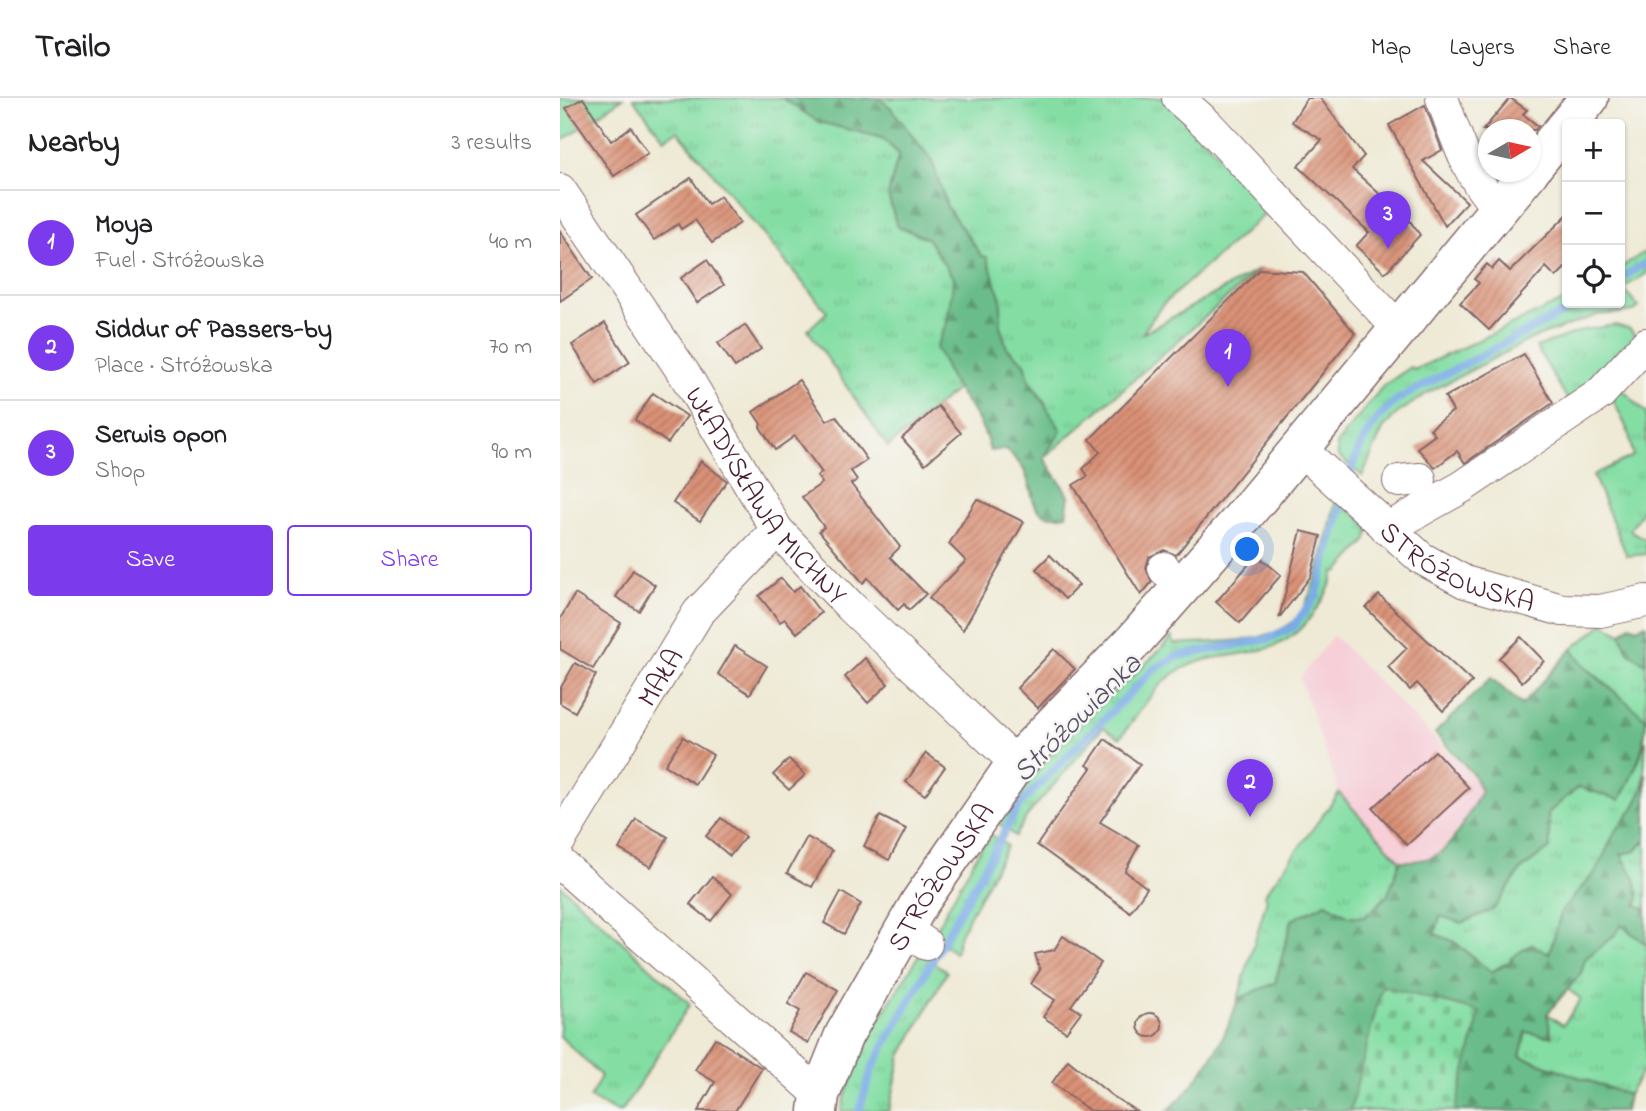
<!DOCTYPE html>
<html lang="en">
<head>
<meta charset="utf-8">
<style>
	:root { --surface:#fff; --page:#f2f2f2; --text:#202124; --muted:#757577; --line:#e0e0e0; --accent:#7c3aed }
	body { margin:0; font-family:"Indie Flower",sans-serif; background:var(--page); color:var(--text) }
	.controls { position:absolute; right:21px; top:21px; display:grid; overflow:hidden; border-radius:7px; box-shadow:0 2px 5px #0004 }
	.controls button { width:63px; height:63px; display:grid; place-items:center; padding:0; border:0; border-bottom:2px solid var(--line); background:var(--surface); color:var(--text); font:35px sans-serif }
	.compass { position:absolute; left:918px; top:21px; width:63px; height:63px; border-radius:50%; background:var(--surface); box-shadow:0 2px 5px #0004; rotate:81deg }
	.you { position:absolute; left:688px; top:452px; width:24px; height:24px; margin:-18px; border:5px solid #fff; border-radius:50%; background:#1a73e8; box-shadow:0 0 0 10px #1a73e833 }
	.badge { display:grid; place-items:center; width:46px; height:46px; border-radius:50%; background:var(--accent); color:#fff; font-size:23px; font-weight:700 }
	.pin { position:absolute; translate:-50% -58px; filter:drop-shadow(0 2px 4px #0008) }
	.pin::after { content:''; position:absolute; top:37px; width:24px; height:21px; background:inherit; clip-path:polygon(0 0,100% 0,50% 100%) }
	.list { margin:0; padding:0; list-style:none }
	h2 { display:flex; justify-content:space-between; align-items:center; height:91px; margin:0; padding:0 28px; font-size:30px }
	h2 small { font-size:23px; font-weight:400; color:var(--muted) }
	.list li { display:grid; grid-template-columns:46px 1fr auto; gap:21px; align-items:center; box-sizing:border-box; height:105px; padding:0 28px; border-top:2px solid var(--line) }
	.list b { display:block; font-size:26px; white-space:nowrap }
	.list p { margin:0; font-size:23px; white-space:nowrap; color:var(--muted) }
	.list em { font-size:23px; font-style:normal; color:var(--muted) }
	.actions { display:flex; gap:14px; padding:21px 28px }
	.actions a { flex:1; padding:16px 0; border:2px solid var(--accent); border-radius:7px; text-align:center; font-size:24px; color:var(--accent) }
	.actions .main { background:var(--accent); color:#fff }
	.icon { flex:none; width:38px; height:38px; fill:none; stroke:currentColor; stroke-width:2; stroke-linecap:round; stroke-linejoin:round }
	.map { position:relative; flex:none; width:1086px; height:1013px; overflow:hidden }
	header { display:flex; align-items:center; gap:42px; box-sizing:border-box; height:98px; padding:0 35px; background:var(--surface); border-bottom:2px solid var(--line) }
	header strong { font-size:33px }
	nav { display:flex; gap:38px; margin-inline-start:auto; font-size:24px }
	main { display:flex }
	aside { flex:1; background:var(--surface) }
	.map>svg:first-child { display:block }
	.built { fill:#f6cfd8 }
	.grass { fill:url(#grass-tufts); stroke:#677e68; stroke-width:2 }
	.forest { fill:url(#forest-firs); stroke:#5a6e5a; stroke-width:2 }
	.cemetery { fill:url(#cemetery-stones); stroke:#677e68; stroke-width:2 }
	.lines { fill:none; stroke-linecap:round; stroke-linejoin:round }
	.stream { stroke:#7aace6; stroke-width:8 }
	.building { fill:url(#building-hatch) }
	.minor-casing { stroke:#846667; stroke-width:34 }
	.major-casing { stroke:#846667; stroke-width:41 }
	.minor { stroke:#fff; stroke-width:32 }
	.major { stroke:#fff; stroke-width:38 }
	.labels { text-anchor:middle; stroke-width:5; stroke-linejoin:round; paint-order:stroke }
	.street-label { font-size:28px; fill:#4a1f2b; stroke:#f6f6f2 }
	.water-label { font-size:30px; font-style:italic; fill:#5b506c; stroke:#f6f6f2 }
</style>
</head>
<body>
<header>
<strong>Trailo</strong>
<nav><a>Map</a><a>Layers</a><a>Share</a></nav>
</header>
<main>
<aside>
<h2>Nearby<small>3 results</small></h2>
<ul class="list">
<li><span class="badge">1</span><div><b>Moya</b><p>Fuel · Stróżowska</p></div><em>40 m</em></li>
<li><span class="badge">2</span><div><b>Siddur of Passers-by</b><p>Place · Stróżowska</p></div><em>70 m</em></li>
<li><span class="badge">3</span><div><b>Serwis opon</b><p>Shop</p></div><em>90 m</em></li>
</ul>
<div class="actions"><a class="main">Save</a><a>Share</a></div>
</aside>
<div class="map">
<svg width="1086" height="1013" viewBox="0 0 1086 1013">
	<defs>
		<pattern id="grass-tufts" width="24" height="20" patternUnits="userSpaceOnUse" patternTransform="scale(1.75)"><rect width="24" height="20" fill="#84dea4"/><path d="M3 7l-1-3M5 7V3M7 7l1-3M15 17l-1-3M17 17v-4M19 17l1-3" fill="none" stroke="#74be8d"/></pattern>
		<pattern id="forest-firs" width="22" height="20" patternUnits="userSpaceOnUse" patternTransform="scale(1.75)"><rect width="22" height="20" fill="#6bbd8a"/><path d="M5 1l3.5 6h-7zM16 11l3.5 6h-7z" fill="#5a9971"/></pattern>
		<pattern id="cemetery-stones" width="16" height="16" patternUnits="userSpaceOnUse" patternTransform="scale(1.75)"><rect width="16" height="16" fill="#84dea4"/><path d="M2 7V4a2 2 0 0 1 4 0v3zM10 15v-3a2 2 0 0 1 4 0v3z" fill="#74be8d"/></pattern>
		<pattern id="building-hatch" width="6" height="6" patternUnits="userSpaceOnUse" patternTransform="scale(1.75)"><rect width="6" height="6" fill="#da9277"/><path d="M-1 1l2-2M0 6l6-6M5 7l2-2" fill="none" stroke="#b37762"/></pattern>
	</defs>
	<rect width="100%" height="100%" fill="#f6f6f2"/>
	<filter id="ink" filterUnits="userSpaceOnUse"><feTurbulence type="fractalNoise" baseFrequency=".0143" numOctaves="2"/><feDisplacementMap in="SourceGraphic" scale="14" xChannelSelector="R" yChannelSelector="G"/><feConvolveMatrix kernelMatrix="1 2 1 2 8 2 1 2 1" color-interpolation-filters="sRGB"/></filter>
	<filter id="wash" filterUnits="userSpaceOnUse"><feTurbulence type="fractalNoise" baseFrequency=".00686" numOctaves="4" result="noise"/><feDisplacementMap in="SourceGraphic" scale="28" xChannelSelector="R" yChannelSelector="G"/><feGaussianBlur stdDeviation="1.57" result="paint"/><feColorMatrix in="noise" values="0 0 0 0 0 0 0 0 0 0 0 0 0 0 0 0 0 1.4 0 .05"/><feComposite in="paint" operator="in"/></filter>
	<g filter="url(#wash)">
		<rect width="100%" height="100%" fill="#efead6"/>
		<polygon class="built" points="773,537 916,683 921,692 912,712 879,756 858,763 840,763 779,695 740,580"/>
		<g class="grass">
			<polygon points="0,0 63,0 0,44"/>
			<polygon points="73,0 222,0 259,23 322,40 339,56 328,97 337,128 367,140 394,181 387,224 377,250 397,291 328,349 248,232 267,214 118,33 104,41"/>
			<polygon points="318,0 604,0 711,111 602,207 582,236 700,171 484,360 485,304 469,282 465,265 447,250 440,229 441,201 422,158 387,109 372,63 330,9"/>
			<polygon points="1086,153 1086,176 1063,190 1079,209 1074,213 1038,217 971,241 869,294 835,317 823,331 802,378 778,358 777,345 823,288 851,269 854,272 1007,201 1007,205 1060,205 1060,170"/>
			<polygon points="1055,227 1070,231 1078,240 1011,307 976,249 1023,232"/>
			<polygon points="1058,291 1064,293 1086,315 1086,407 1070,432 1086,442 1086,456 1067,458 1033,377 1073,358 1069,335 1052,299"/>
			<path d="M776,401L810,429L806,443L778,474L774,473C772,489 762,504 753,516C711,574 664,543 615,575C593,589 576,620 560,640L543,629L467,718L455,738L437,724C465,687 495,649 529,617C556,590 587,568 612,539L614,546C650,543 700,547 730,526C754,510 769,430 776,401Z"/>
			<polygon points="1044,525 1061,536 1068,554 1086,565 1086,621 1025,568 1012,551"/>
			<polygon points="1086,642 1083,692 1073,711 1054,736 1037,773 1002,812 989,856 946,865 931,874 895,844 875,836 880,818 934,810 961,772 989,750 988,715 1018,689 1077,667"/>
			<polygon points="779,695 840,763 828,797 805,819 789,818 766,805 732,822 715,885 678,901 707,801 704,797"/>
			<polygon points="429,735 447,748 400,836 395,855 372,838"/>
			<polygon points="1086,741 1086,811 1075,807 1061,756 1076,753"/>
			<polygon points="0,787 130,906 62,1013 55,1013 30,1000 41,978 0,938"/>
			<polygon points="1061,827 1086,846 1086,968 1068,997 960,958 966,934 987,916 1003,927 1021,901 1006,890 1021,875 1025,861"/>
			<path d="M361,855L387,874L341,958L329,1013H281C296,955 328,905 361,855Z"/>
		</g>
		<g class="forest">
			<path d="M222,0H318L330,9L372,63L387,109L422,158L427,159L441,201L440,228L447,250L465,265L469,282L501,332L484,360L509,398L506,417C467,424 476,396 464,372C460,365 452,357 446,351L430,353C424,326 412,312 396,290C388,279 384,263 376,250L387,224L394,181L367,140L337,128L328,97L339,56L322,40L259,24Z"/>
			<polygon points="1086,526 1086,565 1068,554 1061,536 1070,527 1077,530"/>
			<path d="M1012,551L1025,569L1086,620C1086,651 1074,674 1060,702L1018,689L988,715L990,750L961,772L934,811L902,825L880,818L875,836L893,843L931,874L949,865L951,860L972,846L989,856L1002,812L1037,772L1054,736L1073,711L1083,692L1086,675V741L1076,753L1061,756L1075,780L1079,801L1076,807L1086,811V846L1061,827L1056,836L1025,861L1021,875L987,916L992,939L966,934L960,958L1068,997L1065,1013H608C640,982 665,944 678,901L715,885L732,822L766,805L789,818L805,819L828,797L840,763C852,763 867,763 878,756C893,747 913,709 921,693L913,676L875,635L931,580L962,607Z"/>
		</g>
		<polygon class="cemetery" points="822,888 920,914 895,1013 790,1013"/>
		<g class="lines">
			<g class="stream">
				<polyline points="1060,181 1086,165"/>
				<path d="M787,385C797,349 809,326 838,301L1022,205"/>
				<polyline points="299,1013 312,970 460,706 593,572 617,558 708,541 733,529 756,498 783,401"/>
			</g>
		</g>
		<g id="blocks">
			<g class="building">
				<polygon points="23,0 51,43 71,29 88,55 54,78 6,10"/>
				<polygon points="747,0 760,0 804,58 792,71 834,109 837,105 860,137 825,175 796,148 809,134 738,68 762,42 732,24"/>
				<polygon points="950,0 967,12 963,16 978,28 975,32 923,32"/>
				<polygon points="865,7 882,52 863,63 907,104 885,128 829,27"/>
				<polygon points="131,80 148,106 160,98 180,125 152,145 135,122 121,131 118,126 94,142 76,117"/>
				<polygon points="1007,117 1007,168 996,179 986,169 929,232 900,205 919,185 914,181 927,166 932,171 939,163 950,173"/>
				<polygon points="0,133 32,181 0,203"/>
				<polygon points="147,162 164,187 137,205 121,180"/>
				<polygon points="700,171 743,174 795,235 616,457 604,452 589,459 586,470 592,484 581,497 513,387 528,378 523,371 540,354 530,341"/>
				<polygon points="45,225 70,264 37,286 12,247"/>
				<polygon points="185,227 201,251 175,269 158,245"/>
				<polygon points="964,256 993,305 905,365 897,353 875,370 857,350 875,337 870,331 893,313 885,299"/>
				<polygon points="239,282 267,323 276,318 307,362 291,373 297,382 291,386 340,449 330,459 366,496 349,512 344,506 338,512 308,480 303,485 259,433 264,429 242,399 262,385 257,378 262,375 235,338 215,352 200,329 201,326 193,314"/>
				<polygon points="93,295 127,318 108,345 75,322"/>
				<polygon points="378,308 401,335 365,366 342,340"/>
				<polygon points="141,363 167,383 140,423 113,405"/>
				<polygon points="417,401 464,424 403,532 369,500 406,463 389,446"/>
				<polygon points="741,433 761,438 751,478 719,520"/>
				<polygon points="490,457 519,487 505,501 476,471"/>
				<polygon points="697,457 721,477 680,525 656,504"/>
				<polygon points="73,472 95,487 79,513 56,499"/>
				<polygon points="221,480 233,494 240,488 261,515 237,535 225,521 220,524 199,498"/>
				<polygon points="15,496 61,525 33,571 0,551 0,521"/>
				<polygon points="819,497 912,584 883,613 857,585 850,592 828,569 847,550 806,510"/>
				<polygon points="961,539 984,563 962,584 939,560"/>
				<polygon points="175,548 207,568 190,596 158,576"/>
				<polygon points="494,551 515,571 478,610 457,590"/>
				<polygon points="305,560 328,586 308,605 285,579"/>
				<polygon points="15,565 36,577 15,614 0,605 0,591"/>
				<polygon points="123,639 153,657 135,686 105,667"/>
				<polygon points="545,641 580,666 540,724 579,747 565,773 587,790 570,814 477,747 531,670 527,667"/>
				<polygon points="875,653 909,690 847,747 813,710"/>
				<polygon points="366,655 385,669 365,697 346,684"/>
				<polygon points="229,661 245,677 229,692 213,677"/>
				<polygon points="320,718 346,731 329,762 304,748"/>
				<polygon points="161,720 185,739 170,758 146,738"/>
				<polygon points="76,721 108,739 91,769 59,751"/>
				<polygon points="247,739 272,753 252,789 227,775"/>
				<polygon points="152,779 172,796 151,823 130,806"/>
				<polygon points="281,794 301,806 284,836 264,825"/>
				<polygon points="503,838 541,865 511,908 521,914 506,934 483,919 495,902 471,886 480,872 475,856 494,852"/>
				<polygon points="246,874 278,892 248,945 229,934 240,913 228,906"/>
				<circle cx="590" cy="927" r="12"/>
				<polygon points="155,940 202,970 175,1013 138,1013 155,984 135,972"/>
				<polygon points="508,962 551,997 576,1013 530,1013 492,985"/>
			</g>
		</g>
	</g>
	<g filter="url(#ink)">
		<use href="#blocks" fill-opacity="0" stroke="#846667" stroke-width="2"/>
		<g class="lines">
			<defs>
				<g id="minor">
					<polyline points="618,0 648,27 840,232"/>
					<path d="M882,0C897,41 908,79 939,111"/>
					<path id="s1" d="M0,92L127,280L217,432L291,509L456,665"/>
					<path id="s2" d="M739,350L861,460L905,484L1002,512L1040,513L1086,503"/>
					<polyline points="839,383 860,381"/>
					<polyline points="827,431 902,389 1040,296 1086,246"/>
					<polyline points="604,470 605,472"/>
					<path id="s3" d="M0,742L138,515L217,432"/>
					<polyline points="0,765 260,997"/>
					<polyline points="345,831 366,846"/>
				</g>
				<g id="major">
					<polyline points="1008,26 1029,0"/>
					<polyline points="970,72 1007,27"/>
					<path id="s4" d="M258,1013L260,997L284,937L360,804L456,665L572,545L677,426L969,74"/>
				</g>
			</defs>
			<use href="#minor" class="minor-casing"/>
			<use href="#major" class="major-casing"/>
			<use href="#minor" class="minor"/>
			<use href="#major" class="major"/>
		</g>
	</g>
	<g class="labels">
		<g class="street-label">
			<text dy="10" stroke="none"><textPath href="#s1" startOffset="369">WŁADYSŁAWA MICHNY</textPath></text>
			<text dy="10" stroke="none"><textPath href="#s2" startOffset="201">STRÓŻOWSKA</textPath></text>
			<text dy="10" stroke="none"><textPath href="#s3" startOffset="191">MAŁA</textPath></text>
			<text dy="10" stroke="none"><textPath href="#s4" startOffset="266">STRÓŻOWSKA</textPath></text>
		</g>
		<g class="water-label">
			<text transform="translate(516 619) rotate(-45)" y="10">Stróżowianka</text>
		</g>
	</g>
</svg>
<div class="controls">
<button>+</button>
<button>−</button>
<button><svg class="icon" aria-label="locate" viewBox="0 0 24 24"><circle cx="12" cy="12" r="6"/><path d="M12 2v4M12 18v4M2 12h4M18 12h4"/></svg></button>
</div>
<svg class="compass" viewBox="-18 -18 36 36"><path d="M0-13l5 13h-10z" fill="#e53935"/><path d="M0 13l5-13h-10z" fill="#757577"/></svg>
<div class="you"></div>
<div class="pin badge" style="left:668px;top:289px">1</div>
<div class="pin badge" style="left:690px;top:719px">2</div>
<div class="pin badge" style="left:828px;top:151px">3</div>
</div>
</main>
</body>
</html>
